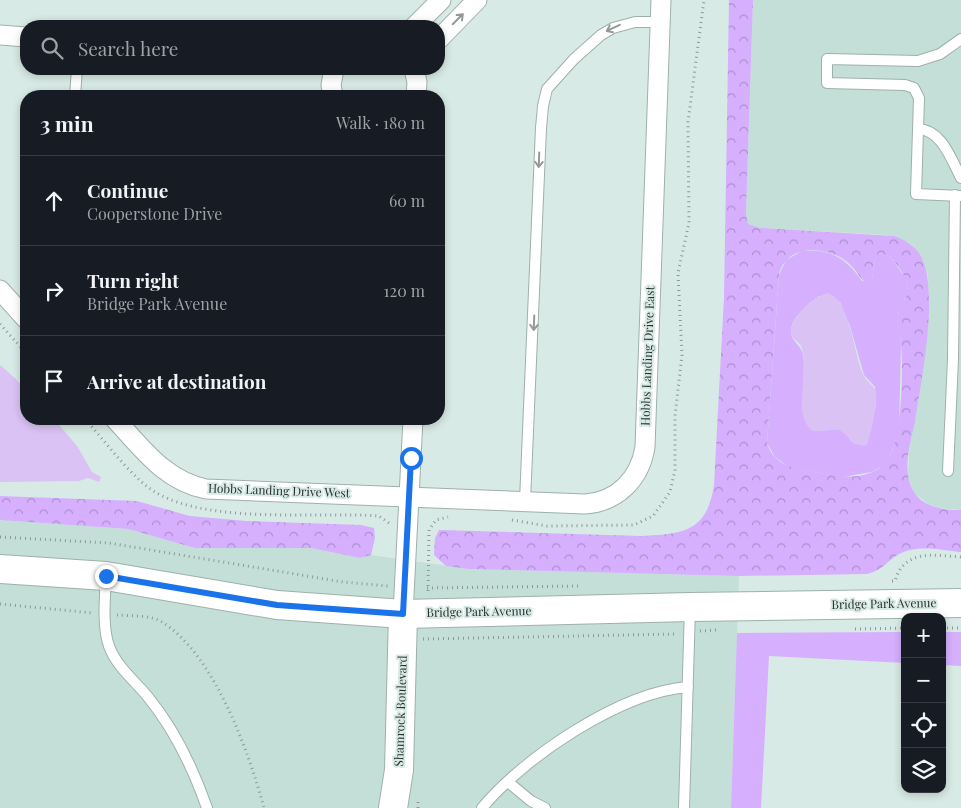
<!DOCTYPE html>
<html lang="en">
<head>
<meta charset="utf-8">
<style>
	:root { --surface:#171b24; --page:#242831; --text:#f1f3f6; --muted:#9ea1a6; --line:#363941 }
	body { margin:0; font-family:"Playfair Display",serif; background:var(--page); color:var(--text) }
	.controls { position:absolute; right:15px; bottom:15px; display:grid; overflow:hidden; border-radius:10px; box-shadow:0 2px 8px #0003 }
	.controls button { width:45px; height:45px; display:grid; place-items:center; padding:0; border:0; border-bottom:1px solid var(--line); background:var(--surface); color:var(--text); font:25px sans-serif }
	.stop { position:absolute; width:15px; height:15px; margin:-11px; border:4px solid #1a73e8; border-radius:50%; background:#fff }
	.stop.end { background:#1a73e8; border-color:#fff; box-shadow:0 1px 5px #0008 }
	.list { margin:0; padding:0; list-style:none }
	h2 { display:flex; justify-content:space-between; align-items:center; height:65px; margin:0; padding:0 20px; font-size:21px }
	h2 small { font-size:16px; font-weight:400; color:var(--muted) }
	.list li { display:grid; grid-template-columns:32px 1fr auto; gap:15px; align-items:center; box-sizing:border-box; height:90px; padding:0 20px; border-top:1px solid var(--line) }
	.list b { display:block; font-size:19px; white-space:nowrap }
	.list p { margin:0; font-size:16px; white-space:nowrap; color:var(--muted) }
	.list em { font-size:16px; font-style:normal; color:var(--muted) }
	.icon { flex:none; width:28px; height:28px; fill:none; stroke:currentColor; stroke-width:2; stroke-linecap:round; stroke-linejoin:round }
	.map { position:relative; flex:none; width:961px; height:808px; overflow:hidden }
	.search { position:absolute; background:var(--surface); box-shadow:0 2px 8px #0003; left:20px; top:20px; width:425px; height:55px; display:flex; align-items:center; gap:12px; box-sizing:border-box; padding:0 18px; border-radius:20px; color:var(--muted); font-size:19px }
	.panel { position:absolute; background:var(--surface); box-shadow:0 2px 8px #0003; left:20px; top:90px; width:425px; height:335px; border-radius:20px }
	.map>svg:first-child { display:block }
	.built { fill:#c4dfd8 }
	.green { fill:#d6affe; fill-rule:evenodd }
	.forest { fill:url(#forest-crowns); fill-rule:evenodd }
	.water { fill:#dac2f4 }
	.lines { fill:none; stroke-linecap:round; stroke-linejoin:round }
	.lane-casing { stroke:#9fb0ab; stroke-width:12 }
	.street-casing { stroke:#9fb0ab; stroke-width:21 }
	.secondary-casing { stroke:#9fb0ab; stroke-width:30 }
	.path { stroke:#8d9a96; stroke-width:3; stroke-dasharray:1 4; stroke-linecap:butt }
	.lane { stroke:#fff; stroke-width:10 }
	.street { stroke:#fff; stroke-width:19 }
	.secondary { stroke:#fff; stroke-width:28 }
	.oneway { stroke:#949897 }
	.route { stroke:#1a73e8; stroke-width:6 }
	.labels { text-anchor:middle; stroke-width:4; stroke-linejoin:round; paint-order:stroke }
	.street-label { font-size:12px; fill:#2a312f; stroke:#d8eae5 }
</style>
</head>
<body>
<div class="map">
<svg width="961" height="808" viewBox="0 0 961 808">
	<defs>
		<pattern id="forest-crowns" width="20" height="18" patternUnits="userSpaceOnUse" patternTransform="scale(1.25)"><rect width="20" height="18" fill="#d6affe"/><path d="M2 6a3 3 0 1 1 6 0M12 15a3 3 0 1 1 6 0" fill="none" stroke="#ae8fce"/></pattern>
	</defs>
	<rect width="100%" height="100%" fill="#d8eae5"/>
	<g class="built">
		<polygon points="753,0 961,0 961,510 938,508 927,503 914,493 908,476 909,453 925,353 929,301 928,276 919,253 904,241 888,235 760,228 748,224 746,214"/>
		<polygon points="0,520 128,529 195,548 311,548 360,558 371,555 469,569 739,576 731,808 0,808"/>
	</g>
	<g class="green">
		<path d="M802,251C830,248 846,258 862,281L872,279L875,258L879,253L890,256L906,279L908,291L898,313L901,344L899,431L889,458L885,464L872,472L842,477L790,468L775,457L767,443L779,275L786,260ZM819,296L840,302L850,326L864,375L875,387L876,405L867,444L852,442C840,423 833,431 815,431C795,410 807,380 803,354C801,345 790,340 791,331C791,318 809,303 819,296Z"/>
		<polygon points="905,632 905,663 769,656 761,808 731,808 737,633"/>
		<polygon points="942,632 961,632 961,666 942,665"/>
	</g>
	<g class="forest">
		<path d="M729,0H753L746,214L748,224L760,228L894,236C903,239 913,245 919,253C941,286 921,382 915,421C911,442 902,468 912,488C919,506 944,511 961,510V552C942,550 917,544 899,554C887,561 882,571 867,574L739,576L469,569L446,566L434,555L435,538L439,530L641,536C683,534 707,532 714,485L724,297ZM809,250C827,250 843,255 855,270C859,275 861,281 868,283L872,279L875,258L879,253L890,256C896,264 906,275 907,285C910,298 898,304 898,316C898,325 900,334 901,343C903,369 903,447 884,464C863,484 833,475 808,471C790,468 773,463 767,443L779,274C783,259 794,252 809,250Z"/>
		<polygon points="0,496 137,501 190,516 246,521 361,525 374,528 375,538 371,555 360,558 311,548 195,548 128,529 0,520"/>
	</g>
	<g class="water">
		<path d="M828,293C850,299 854,356 864,376C867,382 873,385 876,391C878,400 871,440 865,446L854,444C832,417 835,436 811,430C794,413 806,382 804,361C804,357 803,350 801,346C798,340 790,339 791,330C792,317 815,295 828,293Z"/>
		<path d="M0,365C25,387 26,385 26,419H54L77,446L92,472L101,477L99,482L88,478L79,481L0,482Z"/>
	</g>
	<g class="lines">
		<defs>
			<g id="lane">
				<polyline points="961,39 940,54 918,61 827,59 827,83 905,85 914,88 919,98 916,194 961,196"/>
				<polyline points="75,96 77,69"/>
				<path d="M918,129C942,130 951,159 961,178"/>
				<polyline points="948,471 953,359 955,195"/>
				<polyline points="525,501 541,128 543,106 547,89 574,59 601,35 613,28 635,22 661,22"/>
				<path d="M106,577C105,598 102,626 109,646C116,666 135,681 148,697C175,730 193,768 207,808"/>
				<polyline points="508,782 531,801 545,808"/>
				<path d="M482,808C524,757 621,692 688,687"/>
				<polyline points="684,808 690,608"/>
			</g>
			<g id="street">
				<polyline points="415,26 441,0"/>
				<polyline points="0,35 26,37"/>
				<polyline points="439,39 477,0"/>
				<polyline points="414,69 417,82 416,96"/>
				<polyline points="333,96 331,85 334,69"/>
				<polyline points="0,290 26,319"/>
				<path d="M115,419C142,448 165,481 206,489L585,504C617,502 640,479 645,447L661,0"/>
				<polyline points="403,614 413,419"/>
			</g>
			<g id="secondary">
				<polyline points="0,569 106,576 277,605 403,614 690,607 961,603"/>
				<polyline points="393,808 399,770 403,614"/>
			</g>
		</defs>
		<use href="#lane" class="lane-casing"/>
		<use href="#street" class="street-casing"/>
		<use href="#secondary" class="secondary-casing"/>
		<g class="path">
			<polyline points="0,324 26,353"/>
			<path d="M85,419C104,440 122,465 144,484C193,527 315,511 379,516L389,523"/>
			<polyline points="512,520 547,526 634,525 653,516 670,492 675,470 675,416 682,355 678,273 689,223 688,122 704,0"/>
			<polyline points="0,537 109,543 343,582 388,586"/>
			<path d="M892,581H895C904,549 934,555 961,557"/>
			<polyline points="427,588 578,586"/>
			<polyline points="428,591 429,530 436,520 448,517"/>
			<polyline points="0,604 93,613"/>
			<path d="M117,615C130,616 152,615 162,622C214,654 249,752 264,808"/>
			<polyline points="942,628 961,628"/>
			<polyline points="855,629 905,628"/>
			<polyline points="700,631 717,630"/>
			<polyline points="423,639 677,634"/>
			<polyline points="418,808 418,800"/>
		</g>
		<use href="#lane" class="lane"/>
		<use href="#street" class="street"/>
		<use href="#secondary" class="secondary"/>
	</g>
	<defs><path id="oneway-shaft" d="M-6 0H5M1.5-3L5.5 0L1.5 3" fill="none" stroke-width="1.6" stroke-linecap="round" stroke-linejoin="round" transform="scale(1.25)"/></defs>
	<g class="oneway">
		<use href="#oneway-shaft" transform="translate(458 19) rotate(-45)"/>
		<use href="#oneway-shaft" transform="translate(613 28) rotate(155)"/>
		<use href="#oneway-shaft" transform="translate(539 160) rotate(92)"/>
		<use href="#oneway-shaft" transform="translate(534 323) rotate(92)"/>
	</g>
	<g class="lines">
		<polyline class="route" points="106,576 277,605 403,614 411,458"/>
	</g>
	<g class="labels">
		<g class="street-label">
			<text transform="translate(648 356) rotate(-88)" y="4">Hobbs Landing Drive East</text>
			<text transform="translate(279 491) rotate(2)" y="4">Hobbs Landing Drive West</text>
			<text transform="translate(884 604) rotate(-1)" y="4">Bridge Park Avenue</text>
			<text transform="translate(479 612) rotate(-1)" y="4">Bridge Park Avenue</text>
			<text transform="translate(401 711) rotate(-88)" y="4">Shamrock Boulevard</text>
		</g>
	</g>
</svg>
<div class="controls">
<button>+</button>
<button>−</button>
<button><svg class="icon" aria-label="locate" viewBox="0 0 24 24"><circle cx="12" cy="12" r="6"/><path d="M12 2v4M12 18v4M2 12h4M18 12h4"/></svg></button>
<button><svg class="icon" aria-label="layers" viewBox="0 0 24 24"><path d="M12 4l9 5-9 5-9-5zM3 14l9 5 9-5"/></svg></button>
</div>
<div class="stop" style="left:411px;top:458px"></div>
<div class="stop end" style="left:106px;top:576px"></div>
<div class="search"><svg class="icon" aria-label="search" viewBox="0 0 24 24"><circle cx="10" cy="10" r="6"/><path d="M15 15l6 6"/></svg>Search here</div>
<section class="panel">
<h2>3 min<small>Walk · 180 m</small></h2>
<ul class="list">
<li><svg class="icon" aria-label="ahead" viewBox="0 0 24 24"><path d="M12 20V5M6 11l6-6 6 6"/></svg><div><b>Continue</b><p>Cooperstone Drive</p></div><em>60 m</em></li>
<li><svg class="icon" aria-label="right" viewBox="0 0 24 24"><path d="M7 20v-9h11M14 6l5 5-5 5"/></svg><div><b>Turn right</b><p>Bridge Park Avenue</p></div><em>120 m</em></li>
<li><svg class="icon" aria-label="arrive" viewBox="0 0 24 24"><path d="M6 21V4h12l-3 4 3 4H6"/></svg><div><b>Arrive at destination</b></div></li>
</ul>
</section>
</div>
</body>
</html>
